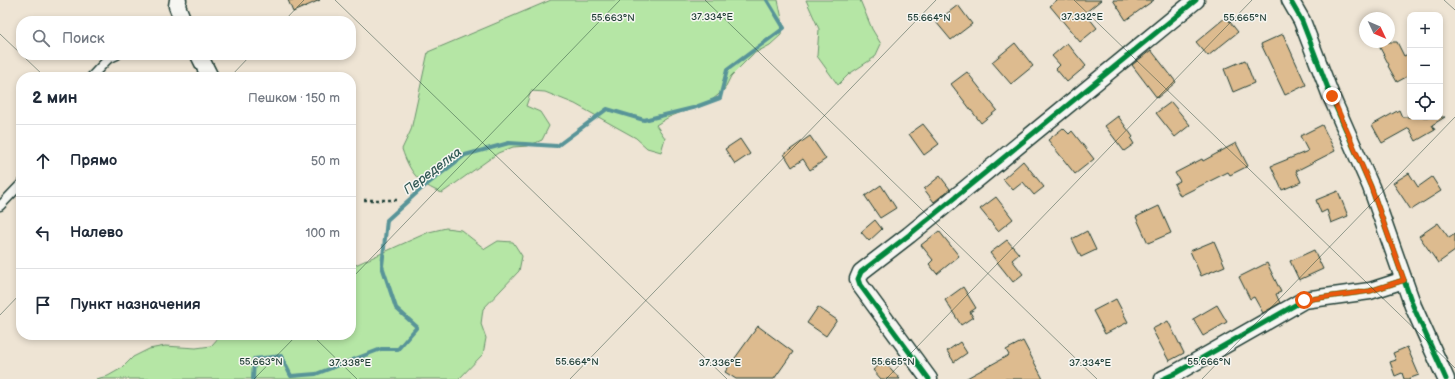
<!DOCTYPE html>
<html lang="ru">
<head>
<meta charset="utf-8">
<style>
	:root { --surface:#fff; --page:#f2f2f3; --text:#1f2937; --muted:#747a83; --line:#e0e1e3 }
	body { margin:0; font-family:"Balsamiq Sans",sans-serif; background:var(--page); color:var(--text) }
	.controls { position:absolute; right:12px; top:12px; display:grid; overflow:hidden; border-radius:8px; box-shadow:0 2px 6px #0003 }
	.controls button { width:36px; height:36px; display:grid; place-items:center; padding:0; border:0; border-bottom:1px solid var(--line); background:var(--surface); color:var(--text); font:20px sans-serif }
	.compass { position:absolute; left:1359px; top:12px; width:36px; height:36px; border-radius:50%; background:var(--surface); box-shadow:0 2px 6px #0003; rotate:134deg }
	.stop { position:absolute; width:12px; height:12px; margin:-9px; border:3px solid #ea580c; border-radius:50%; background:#fff }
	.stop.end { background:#ea580c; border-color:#fff; box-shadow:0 1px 4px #0008 }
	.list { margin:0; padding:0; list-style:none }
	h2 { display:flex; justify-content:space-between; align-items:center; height:52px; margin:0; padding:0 16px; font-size:17px }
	h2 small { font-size:13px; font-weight:400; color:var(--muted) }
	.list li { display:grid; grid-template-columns:26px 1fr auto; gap:12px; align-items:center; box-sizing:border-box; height:72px; padding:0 16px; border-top:1px solid var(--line) }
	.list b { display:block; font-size:15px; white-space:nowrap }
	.list em { font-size:13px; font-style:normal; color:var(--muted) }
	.icon { flex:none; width:22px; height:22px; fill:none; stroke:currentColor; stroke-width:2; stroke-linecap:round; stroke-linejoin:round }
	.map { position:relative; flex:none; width:1455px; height:379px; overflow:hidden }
	.search { position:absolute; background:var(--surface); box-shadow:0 2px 6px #0003; left:16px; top:16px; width:340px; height:44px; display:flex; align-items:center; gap:10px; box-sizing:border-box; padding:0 14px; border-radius:16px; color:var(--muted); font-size:15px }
	.panel { position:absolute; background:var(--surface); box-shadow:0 2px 6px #0003; left:16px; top:72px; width:340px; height:268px; border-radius:16px }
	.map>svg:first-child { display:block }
	.green { fill:#b5e6a5; stroke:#6a926c }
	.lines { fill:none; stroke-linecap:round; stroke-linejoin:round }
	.stream { stroke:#589498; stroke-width:4 }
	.building { fill:#ddbb8f; stroke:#1f3d34 }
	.lane-casing { stroke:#1f3d34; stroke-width:11 }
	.street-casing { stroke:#1f3d34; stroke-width:19 }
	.path { stroke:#1f3d34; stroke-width:2.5; stroke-dasharray:3 3; stroke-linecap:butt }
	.lane { stroke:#f6f6f2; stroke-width:8 }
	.street { stroke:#f6f6f2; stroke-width:16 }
	.cycleway-casing { stroke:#f6f6f2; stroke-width:8 }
	.cycleway { stroke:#00873e; stroke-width:5 }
	.route { stroke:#ea580c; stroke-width:5 }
	.ticks { fill:none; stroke:#1f3d34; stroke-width:1; stroke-opacity:0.45 }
	.labels { text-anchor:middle; stroke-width:3; stroke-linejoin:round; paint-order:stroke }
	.water-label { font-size:13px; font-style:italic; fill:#325a55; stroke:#f6f6f2 }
	.ticks-label { font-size:10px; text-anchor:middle; fill:#1f3d34; stroke:#f6f6f2; stroke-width:3; stroke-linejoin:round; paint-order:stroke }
</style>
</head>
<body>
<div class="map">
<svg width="1455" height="379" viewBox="0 0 1455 379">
	<rect width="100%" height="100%" fill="#eee4d4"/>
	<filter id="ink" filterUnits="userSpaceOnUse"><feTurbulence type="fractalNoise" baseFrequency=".025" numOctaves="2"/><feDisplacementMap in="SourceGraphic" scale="8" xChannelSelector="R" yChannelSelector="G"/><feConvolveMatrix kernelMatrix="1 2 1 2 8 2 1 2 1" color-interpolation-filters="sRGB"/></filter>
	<g filter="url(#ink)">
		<g class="green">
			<path d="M551,0H778L782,19L781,35L770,45L753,54L731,76L724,90L712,100L669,117L656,125L665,138L661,152L647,148L636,138L575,104L545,92L531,91L526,106L540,112L549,126L542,140L528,146L513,147L498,153L442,193C419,184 410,173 402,149L411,130L428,52Z"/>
			<polygon points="806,0 860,0 872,29 881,44 875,57 849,74 838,85 817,56 819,29"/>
			<polygon points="446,228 461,230 485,249 498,241 513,242 522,256 519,271 483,309 481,324 486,338 483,354 459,379 96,379 108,376 122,368 133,357 149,349 165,346 196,348 211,346 221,335 351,335 351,267 429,232"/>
		</g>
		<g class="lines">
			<polyline class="stream" points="253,379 254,359 281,356 291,376 316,374 381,349 398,349 417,327 396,308 382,266 387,220 421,189 465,155 509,143 557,146 607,109 644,120 693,108 720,98 727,70 784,28 767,0"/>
		</g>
		<g class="building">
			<polygon points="288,0 320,0 293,12"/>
			<polygon points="1057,0 1101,0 1085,13 1097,28 1080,42 1050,6"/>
			<polygon points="1113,0 1154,0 1126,20"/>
			<polygon points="958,5 972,24 951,40 936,22"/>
			<polygon points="1226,17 1238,32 1208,56 1196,42"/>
			<polygon points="1283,34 1306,85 1285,95 1261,44"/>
			<polygon points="1377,42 1397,42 1404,56 1410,53 1410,75 1397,82 1388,66 1389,65"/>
			<polygon points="1015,43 1033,66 1011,84 992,62"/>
			<polygon points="1067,43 1086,66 1067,82 1056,69 1060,65 1052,56"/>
			<polygon points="1151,50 1176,82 1157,98 1132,65"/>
			<polygon points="1245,60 1254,83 1233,92 1224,69"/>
			<polygon points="967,72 997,110 981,123 951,84"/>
			<polygon points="1171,102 1190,125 1175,137 1156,113"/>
			<polygon points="1399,110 1402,117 1445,117 1432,125 1435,130 1416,141 1409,128 1382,143 1372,125"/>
			<polygon points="1118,116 1133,137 1131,139 1134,144 1124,151 1105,126"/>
			<polygon points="923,124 939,144 924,155 909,134"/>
			<polygon points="1322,125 1335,151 1296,171 1301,182 1282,190 1271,166 1308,151 1300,136"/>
			<polygon points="1063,128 1069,134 1072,131 1094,159 1075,174 1048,140"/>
			<polygon points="810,136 826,159 810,170 803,159 792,167 784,154"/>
			<polygon points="740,139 750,154 735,164 725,149"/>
			<polygon points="1236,143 1248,166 1230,175 1228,172 1180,196 1174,184 1180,181 1175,173 1202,159 1203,161"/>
			<polygon points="1023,161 1044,187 1034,195 1023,182 1013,190 1003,179"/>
			<polygon points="1409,173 1418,187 1432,177 1441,191 1411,210 1393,183"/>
			<polygon points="940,176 950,189 934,202 924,189"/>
			<polygon points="881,185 896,208 880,218 865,196"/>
			<polygon points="1338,191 1348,216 1331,223 1327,210 1321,213 1316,200"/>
			<polygon points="996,197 1013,219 998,231 980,209"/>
			<polygon points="1159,206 1171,233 1148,243 1136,217"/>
			<polygon points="875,220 882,229 869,241 861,232"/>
			<polygon points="1438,223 1449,238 1455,234 1455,251 1438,263 1419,236"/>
			<polygon points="939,231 959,256 937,274 929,264 933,260 921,245"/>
			<polygon points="1087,231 1096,250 1081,257 1072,239"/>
			<polygon points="1007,240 1019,254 1012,260 1023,274 1013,282 990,253"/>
			<polygon points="1214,241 1225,266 1201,276 1190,251"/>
			<polygon points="1314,250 1323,269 1299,280 1290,261"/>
			<polygon points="1267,263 1281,292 1276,294 1280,303 1263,313 1254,297 1250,299 1239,277"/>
			<polygon points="963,287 976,308 970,312 973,317 961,325 945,300"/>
			<polygon points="1116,299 1128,322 1105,334 1093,311"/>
			<polygon points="1217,305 1227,322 1203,336 1193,319"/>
			<polygon points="818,307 837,320 826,336 807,323"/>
			<polygon points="1168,321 1184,353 1169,361 1152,329"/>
			<polygon points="758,326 793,352 774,379 736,379 725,372"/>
			<polygon points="1023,341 1043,379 965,379 1009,355 1006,350"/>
			<polygon points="960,342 967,353 954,362 947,351"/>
			<polygon points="1407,347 1419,375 1408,379 1404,379 1402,373 1395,376 1390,362 1396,360 1393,353"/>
			<polygon points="884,361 900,379 881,379 873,370"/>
		</g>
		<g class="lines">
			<defs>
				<g id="lane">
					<polyline points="91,77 108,59 117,55"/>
					<polyline points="0,206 21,184"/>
				</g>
				<g id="street">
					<polyline points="178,0 177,6 183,21"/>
					<polyline points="1290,0 1302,21 1331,96 1371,187 1413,306 1446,379"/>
					<polyline points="199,55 210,77"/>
					<polyline points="929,379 860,285 858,279 861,272 909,235 1196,0"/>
					<polyline points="1163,379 1174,374 1304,300 1370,291 1404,280"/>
				</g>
			</defs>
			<use href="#lane" class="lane-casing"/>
			<use href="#street" class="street-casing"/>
			<polyline class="path" points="364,200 398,200"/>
			<use href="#lane" class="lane"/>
			<use href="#street" class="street"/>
			<defs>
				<g id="cycleway">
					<polyline points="1290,0 1302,21 1331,96 1371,187 1413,306 1446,379"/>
					<polyline points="929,379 860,285 858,279 861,272 909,235 1196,0"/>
					<polyline points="1163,379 1174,374 1304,300 1370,291 1404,280"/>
				</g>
			</defs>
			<use href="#cycleway" class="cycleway-casing"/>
			<use href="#cycleway" class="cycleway"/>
		</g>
	</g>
	<g class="lines" filter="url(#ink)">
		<polyline class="route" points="1304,300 1370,291 1404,280 1371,187 1332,96"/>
	</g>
	<path class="ticks" d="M335,0L727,379M705,0L1097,379M1074,0L1455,368M1444,0L1455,10M284,21L304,0M0,34L21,54M22,55L45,77M230,77L251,55M351,279L620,0M0,315L21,293M312,335L357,379M254,379L297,335M570,379L936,0M886,379L1252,0M1202,379L1455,117"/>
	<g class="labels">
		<g class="water-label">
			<text transform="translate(432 170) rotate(-37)" y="5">Переделка</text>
		</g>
	</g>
	<g class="ticks-label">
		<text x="712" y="20">37.334°E</text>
		<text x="1082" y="20">37.332°E</text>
		<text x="929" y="21">55.664°N</text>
		<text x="613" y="21">55.663°N</text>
		<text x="1245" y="21">55.665°N</text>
		<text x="261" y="365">55.663°N</text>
		<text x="577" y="365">55.664°N</text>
		<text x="893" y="365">55.665°N</text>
		<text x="1209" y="365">55.666°N</text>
		<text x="350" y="366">37.338°E</text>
		<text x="720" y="366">37.336°E</text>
		<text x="1090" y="366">37.334°E</text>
	</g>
</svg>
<div class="controls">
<button>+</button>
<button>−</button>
<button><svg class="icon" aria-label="locate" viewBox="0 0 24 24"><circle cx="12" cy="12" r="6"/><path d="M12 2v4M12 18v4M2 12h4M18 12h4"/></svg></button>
</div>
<svg class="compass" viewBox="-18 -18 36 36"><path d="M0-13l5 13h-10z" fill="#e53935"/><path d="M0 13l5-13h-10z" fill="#747a83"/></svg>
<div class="stop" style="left:1304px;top:300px"></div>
<div class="stop end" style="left:1332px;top:96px"></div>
<div class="search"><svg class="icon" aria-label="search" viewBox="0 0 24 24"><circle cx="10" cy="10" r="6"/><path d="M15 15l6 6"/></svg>Поиск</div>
<section class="panel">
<h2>2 мин<small>Пешком · 150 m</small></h2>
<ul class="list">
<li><svg class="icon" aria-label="ahead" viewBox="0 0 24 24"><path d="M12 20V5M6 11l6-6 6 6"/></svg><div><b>Прямо</b></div><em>50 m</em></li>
<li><svg class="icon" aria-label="left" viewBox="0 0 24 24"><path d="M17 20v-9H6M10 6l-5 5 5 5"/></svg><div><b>Налево</b></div><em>100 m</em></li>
<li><svg class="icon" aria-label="arrive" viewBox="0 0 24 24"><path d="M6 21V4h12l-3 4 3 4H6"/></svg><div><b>Пункт назначения</b></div></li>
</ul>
</section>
</div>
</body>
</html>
